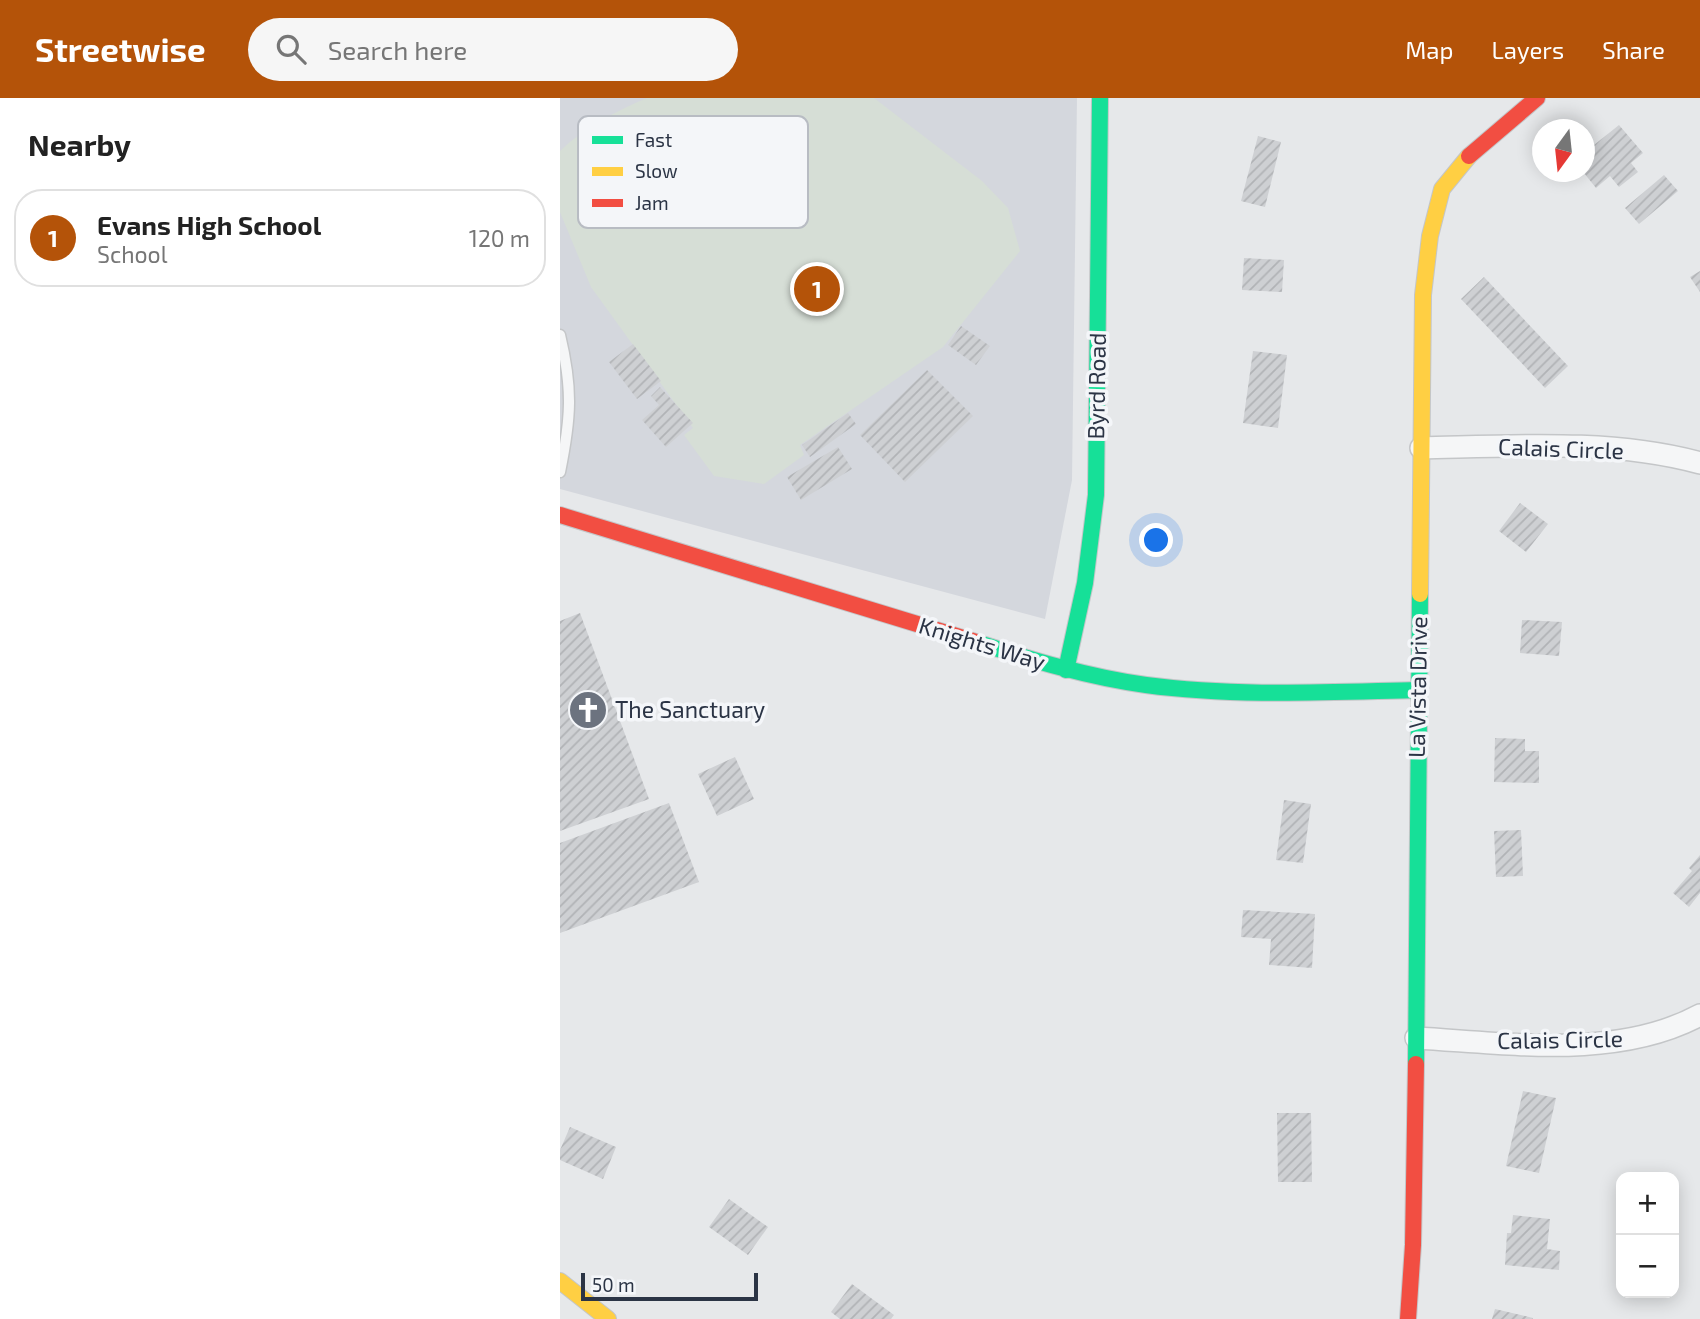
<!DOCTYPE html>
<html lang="en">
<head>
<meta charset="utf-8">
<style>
	:root { --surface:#fff; --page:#f6f6f6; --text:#222; --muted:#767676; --line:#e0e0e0; --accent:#b45309 }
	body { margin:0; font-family:"Exo 2",sans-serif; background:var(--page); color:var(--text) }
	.controls { position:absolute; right:21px; bottom:21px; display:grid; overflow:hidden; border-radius:14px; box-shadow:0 4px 18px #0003 }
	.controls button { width:63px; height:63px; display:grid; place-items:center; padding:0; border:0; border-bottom:2px solid var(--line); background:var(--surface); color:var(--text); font:35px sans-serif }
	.compass { position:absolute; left:972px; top:21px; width:63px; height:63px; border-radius:50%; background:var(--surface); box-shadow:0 4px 18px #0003; rotate:195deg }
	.scale { position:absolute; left:21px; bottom:18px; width:177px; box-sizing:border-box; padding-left:7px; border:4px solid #2b3445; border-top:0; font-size:19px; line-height:24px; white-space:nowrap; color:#2b3445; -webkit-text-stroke:5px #f4f6f9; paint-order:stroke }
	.you { position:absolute; left:597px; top:443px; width:24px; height:24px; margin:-18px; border:5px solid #fff; border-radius:50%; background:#1a73e8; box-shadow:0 0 0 10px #1a73e833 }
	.badge { display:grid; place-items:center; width:46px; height:46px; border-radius:50%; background:var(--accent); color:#fff; font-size:23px; font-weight:700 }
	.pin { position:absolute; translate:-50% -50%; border:4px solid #fff; box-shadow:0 2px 7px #0006 }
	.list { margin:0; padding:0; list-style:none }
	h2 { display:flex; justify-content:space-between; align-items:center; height:91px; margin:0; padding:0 28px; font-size:30px }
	h2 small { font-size:23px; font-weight:400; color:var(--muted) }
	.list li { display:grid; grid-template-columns:46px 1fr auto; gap:21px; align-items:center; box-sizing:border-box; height:98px; margin:0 14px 14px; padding:0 14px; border:2px solid var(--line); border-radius:28px }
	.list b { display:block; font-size:26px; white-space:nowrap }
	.list p { margin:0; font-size:23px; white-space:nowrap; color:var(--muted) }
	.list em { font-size:23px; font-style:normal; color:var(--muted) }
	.icon { flex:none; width:38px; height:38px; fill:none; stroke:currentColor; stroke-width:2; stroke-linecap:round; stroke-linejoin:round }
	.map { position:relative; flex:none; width:1140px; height:1221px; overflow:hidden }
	header { display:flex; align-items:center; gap:42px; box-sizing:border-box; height:98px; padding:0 35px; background:var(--accent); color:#fff }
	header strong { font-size:33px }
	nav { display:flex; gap:38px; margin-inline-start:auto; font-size:24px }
	.search { width:490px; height:63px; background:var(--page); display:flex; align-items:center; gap:18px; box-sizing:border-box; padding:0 24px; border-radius:38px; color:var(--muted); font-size:26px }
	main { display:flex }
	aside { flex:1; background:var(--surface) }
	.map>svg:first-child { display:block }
	.built { fill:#d4d7dd }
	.pitch { fill:#d6ded6 }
	.building { fill:url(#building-hatch) }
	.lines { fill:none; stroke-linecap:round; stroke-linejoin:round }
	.lane-casing { stroke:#c4c6c8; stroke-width:13 }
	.street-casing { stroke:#c4c6c8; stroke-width:24 }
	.fast-casing { stroke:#c4c6c8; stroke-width:18 }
	.slow-casing { stroke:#c4c6c8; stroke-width:18 }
	.jam-casing { stroke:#c4c6c8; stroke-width:18 }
	.lane { stroke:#f5f6f7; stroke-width:10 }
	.street { stroke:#f5f6f7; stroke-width:21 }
	.fast { stroke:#16e098; stroke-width:16 }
	.slow { stroke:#ffcf43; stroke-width:16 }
	.jam { stroke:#f24e42; stroke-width:16 }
	.labels { text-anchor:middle; stroke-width:7; stroke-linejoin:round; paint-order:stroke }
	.street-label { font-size:23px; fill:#2b3445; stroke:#f4f6f9 }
	.poi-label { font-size:23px; fill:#2b3445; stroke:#f4f6f9; text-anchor:start }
	.key { fill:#f4f6f9; stroke:#b8bcc3; stroke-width:2 }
	.key-label { font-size:19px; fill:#2b3445 }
</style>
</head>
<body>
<header>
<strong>Streetwise</strong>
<div class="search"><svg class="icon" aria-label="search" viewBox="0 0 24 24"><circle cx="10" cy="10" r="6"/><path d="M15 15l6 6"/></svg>Search here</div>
<nav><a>Map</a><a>Layers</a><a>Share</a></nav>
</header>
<main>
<aside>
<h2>Nearby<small></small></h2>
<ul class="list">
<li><span class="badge">1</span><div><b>Evans High School</b><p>School</p></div><em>120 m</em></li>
</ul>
</aside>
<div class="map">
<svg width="1140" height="1221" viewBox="0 0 1140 1221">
	<defs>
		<pattern id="building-hatch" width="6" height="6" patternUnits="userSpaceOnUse" patternTransform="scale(1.75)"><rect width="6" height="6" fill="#ced0d3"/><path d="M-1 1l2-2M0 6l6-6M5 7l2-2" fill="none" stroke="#b1b3b6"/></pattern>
	</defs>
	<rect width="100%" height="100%" fill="#e6e8ea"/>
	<polygon class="built" points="0,0 517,0 512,382 485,521 0,391"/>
	<path class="pitch" d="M87,0H314L422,83L448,110L460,153L383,249L240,347L244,357L204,386L154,378L124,337L133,330L31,189L0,114V53C25,29 56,13 87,0Z"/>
	<g class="building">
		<polygon points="1059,27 1083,55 1071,65 1078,74 1059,89 1050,78 1036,90 1024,75 1024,55"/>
		<polygon points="698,38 721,44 705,109 681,103"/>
		<polygon points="1104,77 1118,93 1079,126 1065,110"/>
		<polygon points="684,160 724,162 722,194 682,192"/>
		<polygon points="1140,173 1140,194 1130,179"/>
		<polygon points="924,179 1008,268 985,290 901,201"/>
		<polygon points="401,228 430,248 416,267 388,247"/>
		<polygon points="73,246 101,283 77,301 49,264"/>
		<polygon points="693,253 727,257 718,330 683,325"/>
		<polygon points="367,272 413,318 345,384 300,337"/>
		<polygon points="100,289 133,325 106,349 82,322 99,307 91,298"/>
		<polygon points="288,315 296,326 250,359 242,347"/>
		<polygon points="278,349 292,371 241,402 227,379"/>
		<polygon points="960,405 988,426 966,454 939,433"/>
		<polygon points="20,515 89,701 0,733 0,523"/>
		<polygon points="962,522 1002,524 999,558 960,555"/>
		<polygon points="935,640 965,641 965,653 979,653 979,685 934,684"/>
		<polygon points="175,659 194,701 157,718 138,676"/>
		<polygon points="724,702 751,706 743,765 716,762"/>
		<polygon points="109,705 139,784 0,835 0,745"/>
		<polygon points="961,732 963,778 936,779 934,733"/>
		<polygon points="1140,757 1140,795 1129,809 1113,795 1132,773 1129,770"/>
		<polygon points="683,812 755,816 752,870 709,867 711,841 681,839"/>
		<polygon points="963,993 996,1000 979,1075 946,1068"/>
		<polygon points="717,1015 751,1015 752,1084 718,1084"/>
		<polygon points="10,1029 56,1049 43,1081 0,1062 0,1052"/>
		<polygon points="169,1101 208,1129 188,1157 149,1129"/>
		<polygon points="953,1117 990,1121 987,1151 1000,1153 999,1172 945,1167 947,1135 951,1135"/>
		<polygon points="292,1186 334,1217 331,1221 280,1221 271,1214"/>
		<polygon points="935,1211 973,1220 973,1221 932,1221"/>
	</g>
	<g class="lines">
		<defs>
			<path id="lane" d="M0,237C13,291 11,320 0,374"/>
			<g id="street">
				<path d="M861,350C952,348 1053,341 1140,365"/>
				<path d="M856,940C948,945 1057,962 1140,917"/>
			</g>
			<g id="fast">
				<path d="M416,544C472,562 528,579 586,587C676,599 768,594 858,592"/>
				<polyline points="506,572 525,485 536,397 540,0"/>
				<polyline points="856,966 860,496"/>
			</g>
			<g id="slow">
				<polyline points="860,496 863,197 870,138 882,91 909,58"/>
				<polyline points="0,1183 48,1221"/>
			</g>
			<g id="jam">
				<polyline points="909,58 977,0"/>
				<polyline points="0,417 416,544"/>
				<polyline points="848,1221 853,1147 856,966"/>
			</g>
		</defs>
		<use href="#lane" class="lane-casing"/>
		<use href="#street" class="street-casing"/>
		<use href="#fast" class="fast-casing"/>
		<use href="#slow" class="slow-casing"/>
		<use href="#jam" class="jam-casing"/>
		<use href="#lane" class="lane"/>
		<use href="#street" class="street"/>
		<use href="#fast" class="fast"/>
		<use href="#slow" class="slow"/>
		<use href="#jam" class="jam"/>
	</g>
	<defs>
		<symbol id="church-disc" viewBox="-11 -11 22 22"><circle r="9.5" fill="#6c737f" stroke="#f4f6f9"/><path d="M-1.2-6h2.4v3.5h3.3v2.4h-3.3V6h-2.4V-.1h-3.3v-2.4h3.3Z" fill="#fff"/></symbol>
	</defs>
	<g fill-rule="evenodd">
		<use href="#church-disc" x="6" y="590" width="44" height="44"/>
	</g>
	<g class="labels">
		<g class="street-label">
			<text transform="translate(537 288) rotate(-89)" y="8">Byrd Road</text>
			<text transform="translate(1001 351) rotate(2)" y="8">Calais Circle</text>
			<text transform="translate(422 546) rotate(17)" y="8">Knights Way</text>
			<text transform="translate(858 589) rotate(-89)" y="8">La Vista Drive</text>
			<text transform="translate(1000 942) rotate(-1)" y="8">Calais Circle</text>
		</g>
		<g class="poi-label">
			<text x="55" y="620">The Sanctuary</text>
		</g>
	</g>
	<rect x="18" y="18" width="230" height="112" rx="10" class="key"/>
	<rect x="32" y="38" width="31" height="8" fill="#16e098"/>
	<rect x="32" y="69" width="31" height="9" fill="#ffcf43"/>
	<rect x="32" y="101" width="31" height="8" fill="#f24e42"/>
	<g class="key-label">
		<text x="75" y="49">Fast</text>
		<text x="75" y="80">Slow</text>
		<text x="75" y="112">Jam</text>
	</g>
</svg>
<div class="controls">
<button>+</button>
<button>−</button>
</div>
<svg class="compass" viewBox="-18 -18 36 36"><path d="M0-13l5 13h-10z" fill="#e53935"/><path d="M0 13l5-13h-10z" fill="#767676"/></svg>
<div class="scale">50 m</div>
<div class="you"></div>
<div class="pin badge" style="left:257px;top:191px">1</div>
</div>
</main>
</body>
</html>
